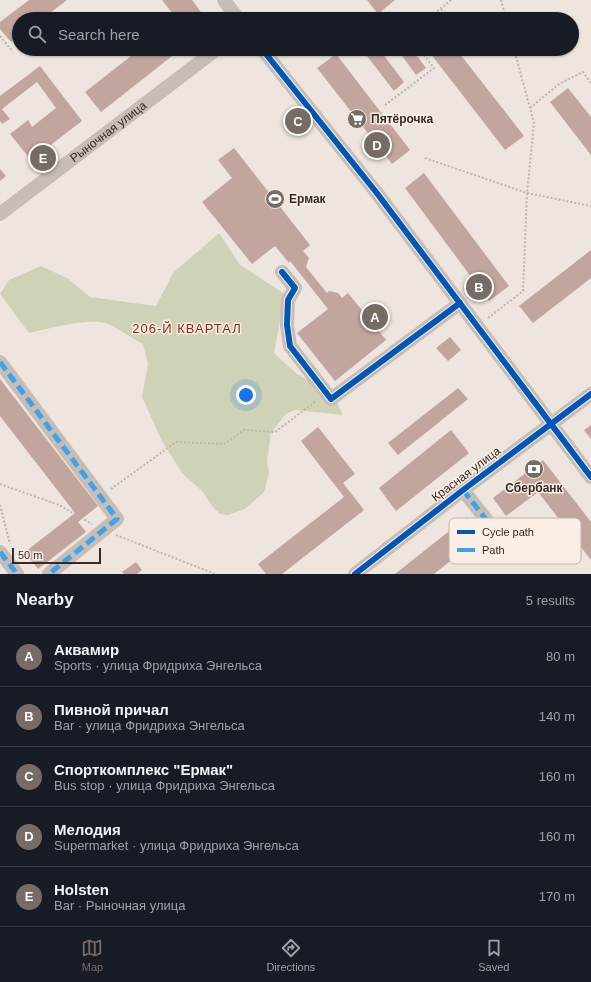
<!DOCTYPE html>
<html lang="en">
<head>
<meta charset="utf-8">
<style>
	:root { --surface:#171b24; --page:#20242c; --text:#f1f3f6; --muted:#9ea1a6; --line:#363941; --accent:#776b66 }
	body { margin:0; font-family:Arial,sans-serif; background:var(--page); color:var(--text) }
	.scale { position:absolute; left:12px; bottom:10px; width:89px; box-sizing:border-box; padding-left:4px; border:2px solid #372926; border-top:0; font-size:11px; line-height:14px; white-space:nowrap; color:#372926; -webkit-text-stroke:3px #fbefe5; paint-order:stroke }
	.you { position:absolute; left:246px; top:395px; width:14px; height:14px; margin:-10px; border:3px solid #fff; border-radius:50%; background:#1a73e8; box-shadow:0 0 0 6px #1a73e833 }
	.badge { display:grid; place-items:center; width:26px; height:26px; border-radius:50%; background:var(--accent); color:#fff; font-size:13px; font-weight:700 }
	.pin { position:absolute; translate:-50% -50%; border:2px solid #fff; box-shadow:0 1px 4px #0006 }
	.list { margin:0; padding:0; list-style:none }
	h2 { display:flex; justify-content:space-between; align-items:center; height:52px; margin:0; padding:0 16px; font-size:17px }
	h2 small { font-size:13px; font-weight:400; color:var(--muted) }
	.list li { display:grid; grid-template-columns:26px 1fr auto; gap:12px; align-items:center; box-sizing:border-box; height:60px; padding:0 16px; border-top:1px solid var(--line) }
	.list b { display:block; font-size:15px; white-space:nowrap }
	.list p { margin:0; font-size:13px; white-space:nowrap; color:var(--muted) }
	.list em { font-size:13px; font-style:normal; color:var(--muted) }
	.icon { flex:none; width:22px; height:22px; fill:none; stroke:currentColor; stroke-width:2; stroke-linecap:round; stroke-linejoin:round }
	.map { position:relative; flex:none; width:591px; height:574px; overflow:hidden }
	.search { position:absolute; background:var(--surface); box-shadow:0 1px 3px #0004; left:12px; right:12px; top:12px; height:44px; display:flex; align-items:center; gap:10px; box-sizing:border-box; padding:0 14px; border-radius:22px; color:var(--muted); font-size:15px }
	.sheet { height:352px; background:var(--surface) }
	nav { display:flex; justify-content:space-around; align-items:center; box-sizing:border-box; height:56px; border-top:1px solid var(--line); background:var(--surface); font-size:11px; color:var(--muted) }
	nav a { display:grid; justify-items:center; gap:2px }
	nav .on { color:var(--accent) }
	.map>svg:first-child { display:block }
	.green { fill:#d0d2b7 }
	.building { fill:#c2a69e }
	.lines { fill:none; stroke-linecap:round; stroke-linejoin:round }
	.path { stroke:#beb5b0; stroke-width:2; stroke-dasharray:2 2; stroke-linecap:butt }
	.minor { stroke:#c6bdb7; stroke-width:14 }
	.quiet { stroke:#3fa3eb; stroke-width:5; stroke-dasharray:10 5; stroke-linecap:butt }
	.cycleway-casing { stroke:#fbefe5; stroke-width:8 }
	.cycleway { stroke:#0057b8; stroke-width:6 }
	.labels { text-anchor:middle; stroke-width:3; stroke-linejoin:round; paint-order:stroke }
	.poi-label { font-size:12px; font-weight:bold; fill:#372926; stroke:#fbefe5; text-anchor:start }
	.street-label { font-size:12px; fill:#372926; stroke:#fbefe5 }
	.neighbourhood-label { font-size:13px; letter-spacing:1px; fill:#8d2818; stroke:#fbefe5 }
	.key { fill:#fbefe5; stroke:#c0b4ac; stroke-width:1 }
	.key-label { font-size:11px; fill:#372926 }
</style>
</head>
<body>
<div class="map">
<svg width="591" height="574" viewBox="0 0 591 574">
	<rect width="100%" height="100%" fill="#ede5de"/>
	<path class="green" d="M219,233L240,265L285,294L274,353L297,374L332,392L343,415L295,410L286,414L271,433L267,461L269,474L264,492L245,509L228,515L220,514L212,506L203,492L182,473L162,441L142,397L148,364L143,344C131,338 120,329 108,324C91,317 48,329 29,333L0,294L9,280L41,266L67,278L90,297L156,306L173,273Z"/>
	<g class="building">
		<polygon points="29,0 67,0 42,19 19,19 19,36 11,42 0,29 0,22"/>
		<polygon points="162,0 192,0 206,19 177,19"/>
		<polygon points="367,0 395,0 378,14"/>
		<polygon points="140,49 181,49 101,112 85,92"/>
		<polygon points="375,49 379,49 404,82 394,91 367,56"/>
		<polygon points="397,49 412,49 426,68 416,75"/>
		<polygon points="427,49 456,49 524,136 505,150"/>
		<polygon points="336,54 410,150 392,164 317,68"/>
		<polygon points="40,66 82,121 31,160 10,134 28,120 32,127 56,108 37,82 2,109 10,119 2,124 0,121 0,96"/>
		<polygon points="568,88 591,117 591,155 550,102"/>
		<polygon points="234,148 310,245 303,251 309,258 306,267 327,293 329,291 338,293 342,298 348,293 386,340 335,381 297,333 328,309 290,261 289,263 275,246 252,264 202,202 232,178 218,160"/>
		<polygon points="0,169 6,176 0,181"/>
		<polygon points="424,173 509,286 489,301 405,188"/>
		<polygon points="591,250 591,278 533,323 519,306"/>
		<polygon points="450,337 461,350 448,361 436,348"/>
		<polygon points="0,379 98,506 78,522 86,532 38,569 25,552 75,513 0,416"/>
		<polygon points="458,388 468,399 398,455 388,443"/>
		<polygon points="591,425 591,439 584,430"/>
		<polygon points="318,427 355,474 343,483 364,510 282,574 266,574 258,564 344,497 301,441"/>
		<polygon points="451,430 469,453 396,511 379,488"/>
		<polygon points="543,460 591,522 591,560 538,492 506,516 493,498"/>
		<polygon points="467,517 482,536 434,574 395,574"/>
		<polygon points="136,562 142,570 137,574 124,574 122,572"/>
	</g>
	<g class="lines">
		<g class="path">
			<polyline points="501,0 506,19"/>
			<polyline points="441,9 451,19"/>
			<polyline points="428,19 451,0"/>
			<polyline points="0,36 13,52"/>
			<polyline points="385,105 434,68 419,49"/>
			<polyline points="530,108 559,84 583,72 591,83"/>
			<polyline points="425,158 527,193 591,206"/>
			<polyline points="488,318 523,291 527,193 534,123 514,49"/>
			<polyline points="0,484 59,505 92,524"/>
			<polyline points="111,489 176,442 224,444 244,430 275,432 316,401"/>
			<polyline points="0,505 10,544"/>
			<polyline points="116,535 215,574"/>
		</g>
		<g class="minor">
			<polyline points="224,0 238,19"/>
			<polyline points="262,49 376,192 591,477"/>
			<path id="s1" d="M0,214L217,49"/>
			<polyline points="282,272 295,288 288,300 287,325 290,346 331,399 460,303"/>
			<polyline points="0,362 117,519 49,574"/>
			<polyline points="463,490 499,536"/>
			<polyline points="0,552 17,574"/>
			<polyline points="355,574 463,490 591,394"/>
		</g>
		<g class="quiet">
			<polyline points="0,362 117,519 49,574"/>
			<polyline points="463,490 499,536"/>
			<polyline points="0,552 17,574"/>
		</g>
		<defs>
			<g id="cycleway">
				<polyline points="262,49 376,192 591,477"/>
				<polyline points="282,272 295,288 288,300 287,325 290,346 331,399 460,303"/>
				<polyline points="355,574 463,490 591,394"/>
			</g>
		</defs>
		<use href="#cycleway" class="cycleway-casing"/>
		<use href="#cycleway" class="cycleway"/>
	</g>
	<defs>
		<symbol id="supermarket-disc" viewBox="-11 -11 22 22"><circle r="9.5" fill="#776b66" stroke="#fbefe5"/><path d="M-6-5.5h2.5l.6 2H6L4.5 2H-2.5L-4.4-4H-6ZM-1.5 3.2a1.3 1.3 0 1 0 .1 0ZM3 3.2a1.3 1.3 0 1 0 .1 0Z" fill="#fff"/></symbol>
		<symbol id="stadium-disc" viewBox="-11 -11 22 22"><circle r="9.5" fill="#776b66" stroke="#fbefe5"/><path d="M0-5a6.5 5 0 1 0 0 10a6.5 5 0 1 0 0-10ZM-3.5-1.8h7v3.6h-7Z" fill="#fff"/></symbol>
		<symbol id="bank-disc" viewBox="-11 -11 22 22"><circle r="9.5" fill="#776b66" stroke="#fbefe5"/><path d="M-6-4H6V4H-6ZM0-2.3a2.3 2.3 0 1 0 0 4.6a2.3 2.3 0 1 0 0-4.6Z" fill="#fff"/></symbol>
	</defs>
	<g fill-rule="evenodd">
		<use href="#supermarket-disc" x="346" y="108" width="22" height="22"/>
		<use href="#stadium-disc" x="264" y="188" width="22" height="22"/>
		<use href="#bank-disc" x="523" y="458" width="22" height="22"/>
	</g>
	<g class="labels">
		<g class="poi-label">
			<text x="371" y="123">Пятёрочка</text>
			<text x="289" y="203">Ермак</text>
			<text x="534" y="492" text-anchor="middle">Сбербанк</text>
		</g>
		<g class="street-label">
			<text dy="4" stroke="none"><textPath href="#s1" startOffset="136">Рыночная улица</textPath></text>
			<text transform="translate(466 474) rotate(-37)" y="4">Красная улица</text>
		</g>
		<g class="neighbourhood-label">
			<text x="187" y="333">206-Й КВАРТАЛ</text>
		</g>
	</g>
	<rect x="449" y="518" width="132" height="46" rx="6" class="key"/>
	<rect x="457" y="530" width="18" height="4" fill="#0057b8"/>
	<rect x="457" y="548" width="18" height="4" fill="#3fa3eb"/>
	<g class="key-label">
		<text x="482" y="536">Cycle path</text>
		<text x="482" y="554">Path</text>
	</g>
</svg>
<div class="scale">50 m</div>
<div class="you"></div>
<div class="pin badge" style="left:375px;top:317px">A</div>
<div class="pin badge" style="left:479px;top:287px">B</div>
<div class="pin badge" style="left:298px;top:121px">C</div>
<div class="pin badge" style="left:377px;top:145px">D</div>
<div class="pin badge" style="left:43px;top:158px">E</div>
<div class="search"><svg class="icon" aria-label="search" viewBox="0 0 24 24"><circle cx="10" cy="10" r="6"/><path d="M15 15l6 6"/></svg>Search here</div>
</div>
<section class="sheet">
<h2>Nearby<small>5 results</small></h2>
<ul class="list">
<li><span class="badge">A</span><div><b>Аквамир</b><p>Sports · улица Фридриха Энгельса</p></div><em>80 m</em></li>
<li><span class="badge">B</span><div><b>Пивной причал</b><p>Bar · улица Фридриха Энгельса</p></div><em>140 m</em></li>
<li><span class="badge">C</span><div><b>Спорткомплекс &quot;Ермак&quot;</b><p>Bus stop · улица Фридриха Энгельса</p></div><em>160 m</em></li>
<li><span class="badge">D</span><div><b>Мелодия</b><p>Supermarket · улица Фридриха Энгельса</p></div><em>160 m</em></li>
<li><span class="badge">E</span><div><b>Holsten</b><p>Bar · Рыночная улица</p></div><em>170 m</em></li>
</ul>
</section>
<nav>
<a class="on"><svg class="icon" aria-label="map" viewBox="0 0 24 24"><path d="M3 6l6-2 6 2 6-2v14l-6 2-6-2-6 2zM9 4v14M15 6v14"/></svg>Map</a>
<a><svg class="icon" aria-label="directions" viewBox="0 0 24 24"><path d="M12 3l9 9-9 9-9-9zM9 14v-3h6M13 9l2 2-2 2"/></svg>Directions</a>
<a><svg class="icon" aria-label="saved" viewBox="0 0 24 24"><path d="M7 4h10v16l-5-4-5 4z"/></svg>Saved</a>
</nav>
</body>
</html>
